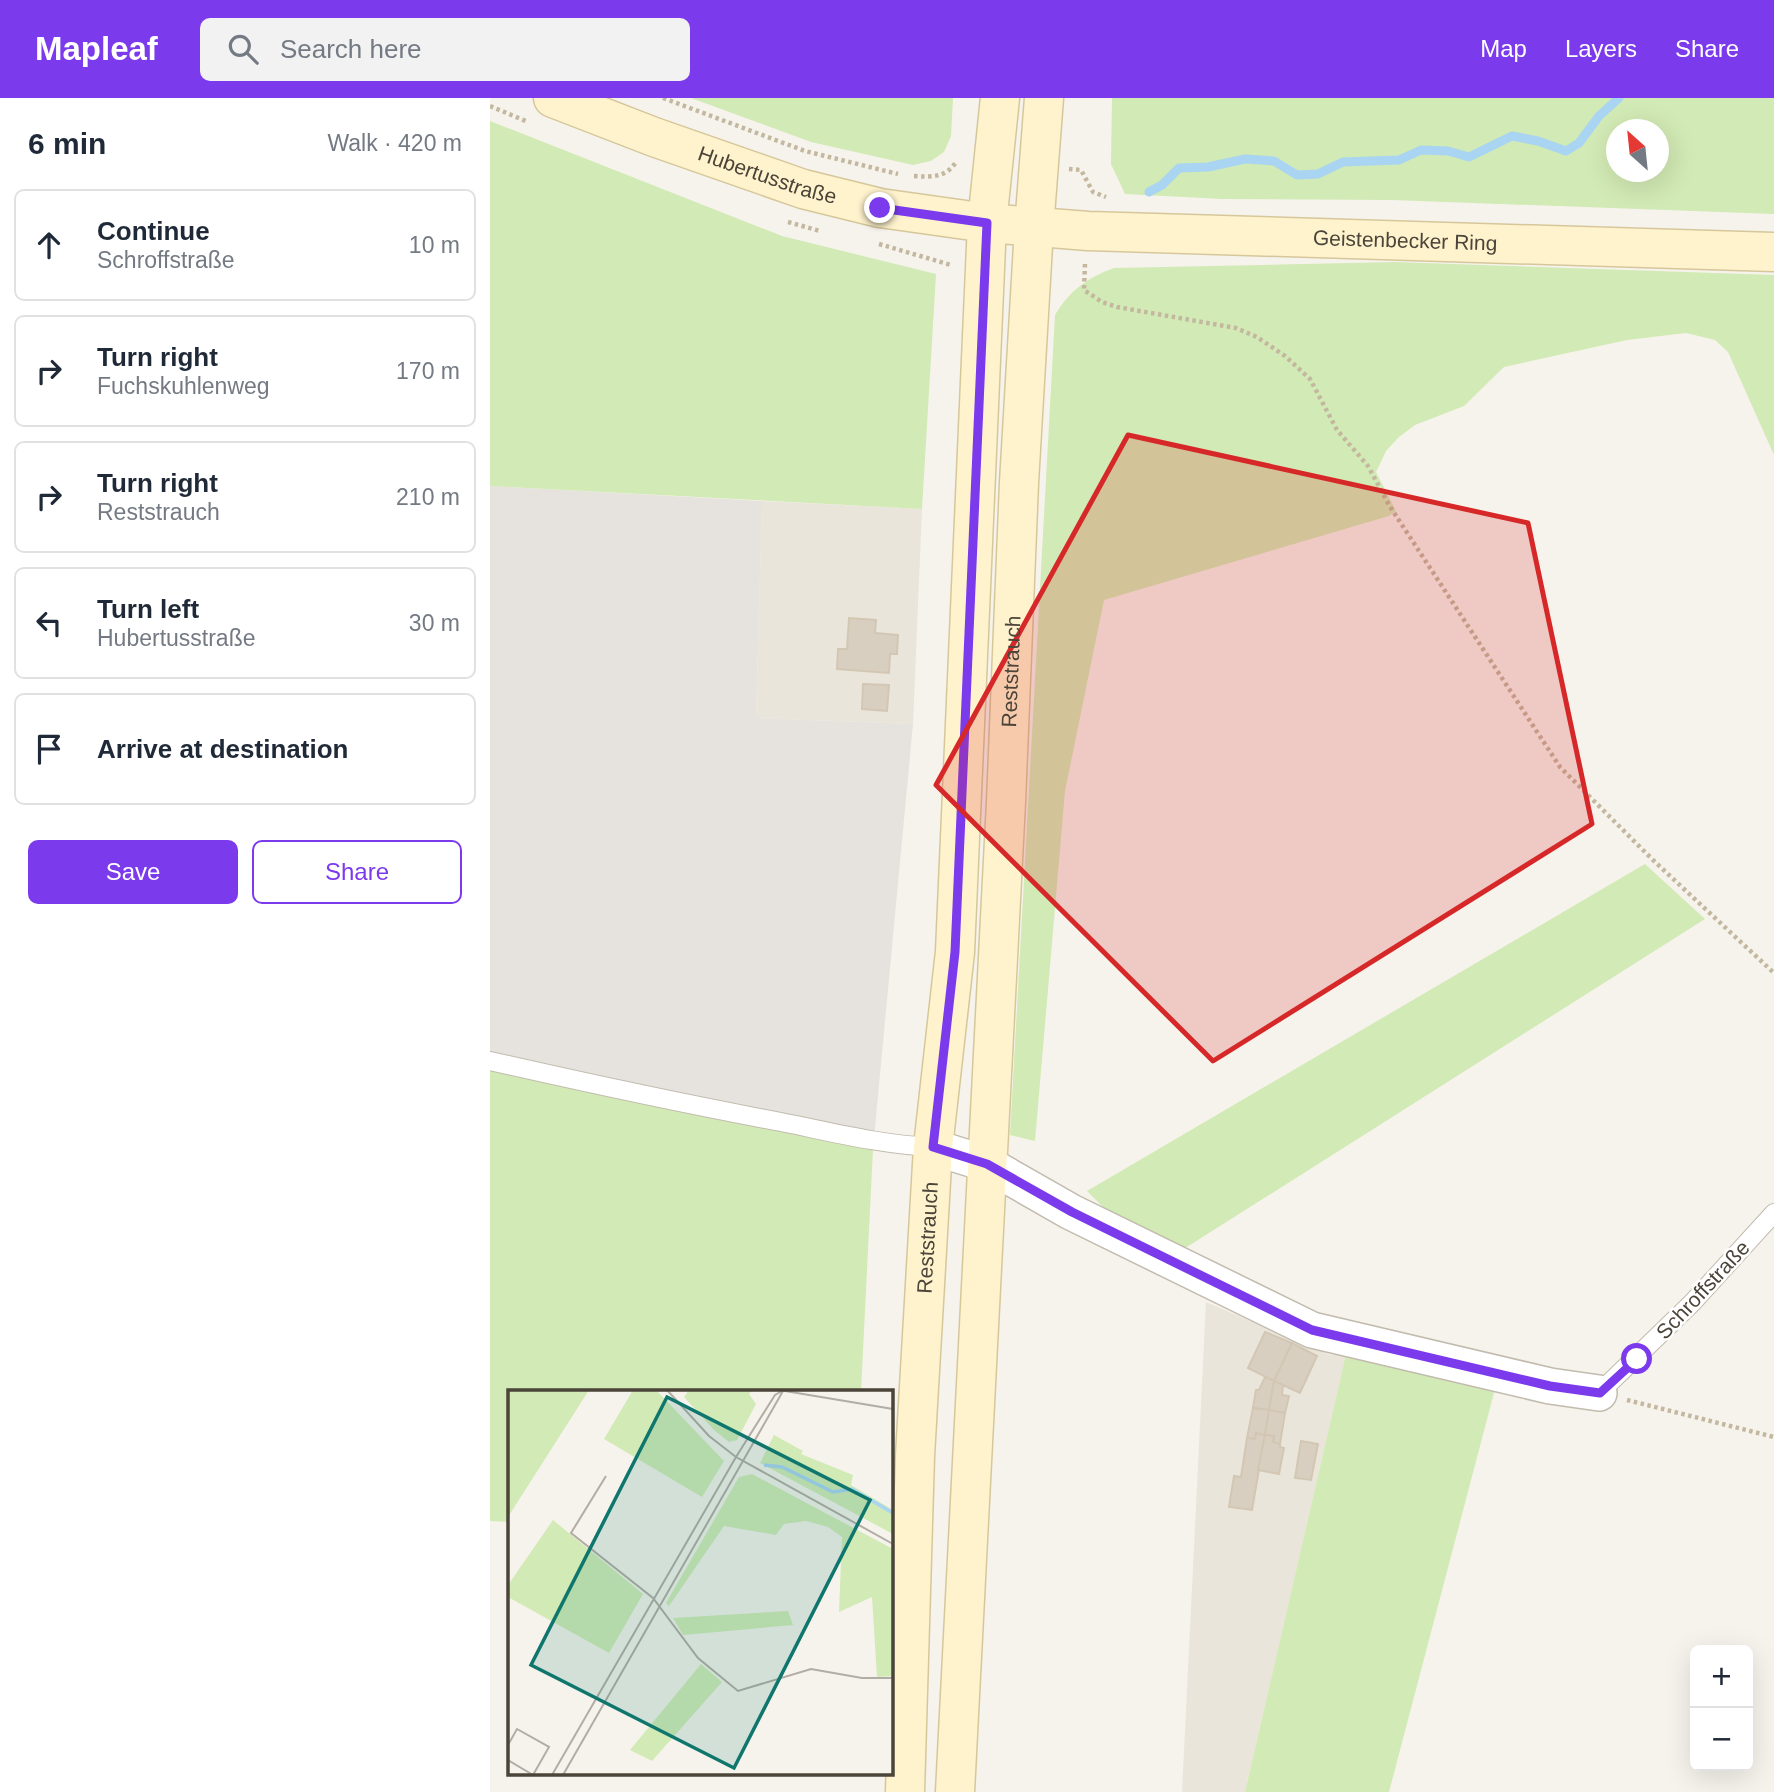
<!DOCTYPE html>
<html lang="en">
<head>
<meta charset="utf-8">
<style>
	:root { --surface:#fff; --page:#f2f2f3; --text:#1f2937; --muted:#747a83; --line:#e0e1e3; --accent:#7c3aed }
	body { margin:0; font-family:Helvetica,sans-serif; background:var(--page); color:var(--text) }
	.controls { position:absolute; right:21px; bottom:21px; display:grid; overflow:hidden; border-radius:10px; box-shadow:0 7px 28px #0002 }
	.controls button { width:63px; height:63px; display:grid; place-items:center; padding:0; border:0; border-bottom:2px solid var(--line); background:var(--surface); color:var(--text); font:35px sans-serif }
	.compass { position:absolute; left:1116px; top:21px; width:63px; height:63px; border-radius:50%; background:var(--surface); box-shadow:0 7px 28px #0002; rotate:333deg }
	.stop { position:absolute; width:21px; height:21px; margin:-16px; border:5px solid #7c3aed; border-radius:50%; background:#fff }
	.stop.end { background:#7c3aed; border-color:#fff; box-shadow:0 2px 7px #0008 }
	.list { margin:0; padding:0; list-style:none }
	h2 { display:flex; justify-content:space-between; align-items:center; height:91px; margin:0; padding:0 28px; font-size:30px }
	h2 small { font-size:23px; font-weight:400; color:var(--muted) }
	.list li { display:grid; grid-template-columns:46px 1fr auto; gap:21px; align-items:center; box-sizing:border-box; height:112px; margin:0 14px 14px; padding:0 14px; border:2px solid var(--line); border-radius:10px }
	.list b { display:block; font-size:26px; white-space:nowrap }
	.list p { margin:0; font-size:23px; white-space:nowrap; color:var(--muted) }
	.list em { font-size:23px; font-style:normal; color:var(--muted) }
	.actions { display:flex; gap:14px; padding:21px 28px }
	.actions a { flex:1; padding:16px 0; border:2px solid var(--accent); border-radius:10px; text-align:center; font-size:24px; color:var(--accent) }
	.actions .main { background:var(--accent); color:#fff }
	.icon { flex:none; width:38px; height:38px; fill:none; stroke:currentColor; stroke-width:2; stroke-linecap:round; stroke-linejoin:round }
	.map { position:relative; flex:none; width:1284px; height:1694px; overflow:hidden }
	header { display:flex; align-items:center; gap:42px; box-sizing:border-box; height:98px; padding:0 35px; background:var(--accent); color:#fff }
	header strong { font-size:33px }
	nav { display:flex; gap:38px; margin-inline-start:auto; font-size:24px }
	.search { width:490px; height:63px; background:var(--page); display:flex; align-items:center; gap:18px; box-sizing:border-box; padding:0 24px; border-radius:10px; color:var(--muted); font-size:26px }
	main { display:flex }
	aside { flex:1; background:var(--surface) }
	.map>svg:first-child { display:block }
	.residential { fill:#eae5da }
	.industrial { fill:#e6e2dd }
	.green { fill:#d2eab5; fill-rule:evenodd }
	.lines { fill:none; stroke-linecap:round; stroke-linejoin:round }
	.stream { stroke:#a9d4f2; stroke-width:9 }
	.building { fill:#d8cfc1; stroke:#d3c7b4; stroke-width:2 }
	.service-casing { stroke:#c2bbae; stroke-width:20 }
	.minor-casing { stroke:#c2bbae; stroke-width:38 }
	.secondary-casing { stroke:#d6c79b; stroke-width:41 }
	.path { stroke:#c4b79f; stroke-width:4.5; stroke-dasharray:3.5 3.5; stroke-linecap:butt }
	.service { stroke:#fff; stroke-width:18 }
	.minor { stroke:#fff; stroke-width:35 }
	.secondary { stroke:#fff3cd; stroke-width:38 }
	.route { stroke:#7c3aed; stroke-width:9 }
	.marked { fill:#d62828; fill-opacity:0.2; stroke:#d62828; stroke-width:5; stroke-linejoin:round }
	.labels { text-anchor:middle; stroke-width:5; stroke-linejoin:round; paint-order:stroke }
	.street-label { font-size:21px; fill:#4b4439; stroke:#fff }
	.inset-river { fill:none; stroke:#a9d4f2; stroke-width:3.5 }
	.inset-road { fill:none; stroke:#b2ada4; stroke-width:2 }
	.view { fill:#0f766e; fill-opacity:0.15; stroke:#0f766e; stroke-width:3.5 }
	.inset-edge { fill:none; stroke:#4b4439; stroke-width:3.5 }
</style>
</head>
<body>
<header>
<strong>Mapleaf</strong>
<div class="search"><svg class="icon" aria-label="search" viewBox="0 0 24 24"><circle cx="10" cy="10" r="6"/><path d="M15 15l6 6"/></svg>Search here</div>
<nav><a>Map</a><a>Layers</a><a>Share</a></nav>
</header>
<main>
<aside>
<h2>6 min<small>Walk · 420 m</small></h2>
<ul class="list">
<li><svg class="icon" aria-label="ahead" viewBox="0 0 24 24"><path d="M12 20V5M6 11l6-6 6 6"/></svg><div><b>Continue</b><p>Schroffstraße</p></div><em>10 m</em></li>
<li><svg class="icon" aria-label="right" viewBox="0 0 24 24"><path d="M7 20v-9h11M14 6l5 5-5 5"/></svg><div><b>Turn right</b><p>Fuchskuhlenweg</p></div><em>170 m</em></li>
<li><svg class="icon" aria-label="right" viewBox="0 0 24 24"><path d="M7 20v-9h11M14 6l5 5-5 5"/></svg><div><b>Turn right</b><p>Reststrauch</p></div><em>210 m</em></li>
<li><svg class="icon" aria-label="left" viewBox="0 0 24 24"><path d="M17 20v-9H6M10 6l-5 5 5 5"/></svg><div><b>Turn left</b><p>Hubertusstraße</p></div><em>30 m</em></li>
<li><svg class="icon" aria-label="arrive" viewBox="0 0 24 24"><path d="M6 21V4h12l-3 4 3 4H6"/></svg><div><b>Arrive at destination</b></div></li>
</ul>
<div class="actions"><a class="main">Save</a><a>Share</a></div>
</aside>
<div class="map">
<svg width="1284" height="1694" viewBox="0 0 1284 1694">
	<rect width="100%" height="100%" fill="#f6f3ec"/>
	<g class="residential">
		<polygon points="272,403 432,411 423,626 266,620"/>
		<polygon points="716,1204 840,1257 856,1256 755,1694 692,1694"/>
	</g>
	<polygon class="industrial" points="0,388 272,403 266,620 423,626 383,1051 0,969"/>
	<g class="green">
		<polygon points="201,0 463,0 461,38 454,54 441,63 423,67 321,44"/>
		<path d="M622,0H1284V116L902,102L732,101L635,96L621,66ZM1126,32H1168V74H1126Z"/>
		<polygon points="0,23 292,138 446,176 432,411 0,388"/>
		<path d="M905,164L1284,177V357L1238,254L1225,242L1196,235L1137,242L1014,269L974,308L925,327L909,339L896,353L886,374L906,413L899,418L614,502L575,693L545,1043L520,1037L565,217C580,192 597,180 624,170Z"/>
		<polygon points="1155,766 1215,821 689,1154 627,1123 597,1093"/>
		<polygon points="0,969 383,1051 371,1293 19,1293 19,1424 0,1423"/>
		<polygon points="856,1256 1005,1291 899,1694 755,1694"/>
	</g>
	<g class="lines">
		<polyline class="stream" points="659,94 672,87 689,70 718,69 755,61 784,63 807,77 828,76 853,64 909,62 931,52 958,53 979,59 1022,38 1048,43 1076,53 1089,45 1109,18 1129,0"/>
	</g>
	<g class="building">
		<polygon points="359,520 386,522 385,535 408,537 407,556 400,556 399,575 347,571 348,551 357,551"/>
		<polygon points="373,586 399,587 397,613 372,611"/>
		<polygon points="775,1234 802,1245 784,1283 758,1270"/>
		<polygon points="802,1245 827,1258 810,1295 784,1283"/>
		<polygon points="775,1279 784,1283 779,1312 763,1310 766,1292 769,1292"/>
		<polygon points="784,1283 793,1287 792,1297 799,1298 795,1315 779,1312"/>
		<polygon points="763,1310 779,1312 775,1337 766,1335 765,1341 757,1340"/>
		<polygon points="779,1312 795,1315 790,1346 783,1344 784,1338 775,1337"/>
		<polygon points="766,1335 775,1337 762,1412 739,1409 744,1378 751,1379 757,1340 765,1341"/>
		<polygon points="775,1337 784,1338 783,1344 790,1346 790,1349 794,1350 789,1376 768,1372"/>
		<polygon points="811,1343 828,1346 821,1382 805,1380"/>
	</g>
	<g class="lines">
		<defs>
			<g id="service">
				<path d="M0,963C97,985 194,1006 291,1024C341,1034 392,1047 443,1049"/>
				<polyline points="1109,1295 1202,1205 1284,1115"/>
			</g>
			<polyline id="minor" points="443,1049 497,1066 581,1114 822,1232 1060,1288 1109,1295"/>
			<g id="secondary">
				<path id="s1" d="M63,0L164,39L313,91L390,110L497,125L598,133L1284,154"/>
				<path id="s2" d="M415,1694L425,1358L443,1049L465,854L497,125L510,0"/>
				<path id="s3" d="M465,1694L516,704L529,385L544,130L554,0"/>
			</g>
		</defs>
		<use href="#service" class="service-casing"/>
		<use href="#minor" class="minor-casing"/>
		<use href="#secondary" class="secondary-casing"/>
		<g class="path">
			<polyline points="173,0 315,53 408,76"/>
			<polyline points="0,8 38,24"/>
			<polyline points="579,71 591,72 603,94 616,99"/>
			<path d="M424,78C441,79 456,80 466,64"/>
			<polyline points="298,124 330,133"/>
			<polyline points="389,146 461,167"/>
			<polyline points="595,166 594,192 612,204 627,209 746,230 767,239 795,258 820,281 847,332 878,368 899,407 1070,669 1164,763 1284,875"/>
			<polyline points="1137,1302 1284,1339"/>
		</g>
		<use href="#service" class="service"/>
		<use href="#minor" class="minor"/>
		<use href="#secondary" class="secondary"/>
	</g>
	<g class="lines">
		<polyline class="route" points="390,110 497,125 465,854 443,1049 497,1066 582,1114 822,1232 1060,1288 1110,1295 1147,1261"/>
	</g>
	<path class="marked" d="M638,337L1038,425L1102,726L723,963L446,687Z"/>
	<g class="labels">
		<g class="street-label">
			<text dy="7" stroke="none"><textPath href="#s1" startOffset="228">Hubertusstraße</textPath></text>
			<text dy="7" stroke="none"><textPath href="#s1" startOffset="872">Geistenbecker Ring</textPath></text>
			<text dy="7" stroke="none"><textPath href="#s3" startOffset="1122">Reststrauch</textPath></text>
			<text dy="7" stroke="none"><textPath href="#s2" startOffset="555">Reststrauch</textPath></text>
			<text transform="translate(1213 1192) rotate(-47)" y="7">Schroffstraße</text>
		</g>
	</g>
	<g transform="translate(18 1292)">
		<rect width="385" height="385" fill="#f6f3ec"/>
		<path d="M0,0H81L0,127ZM125,0H148L216,71L194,107L96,49ZM181,0H244L241,4L248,14L229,50L221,52L206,40L176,7ZM266,45L295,61L293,64L345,85L343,95L385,120V144L252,73ZM244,84L385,159V286L369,287L364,207L331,222L334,147L320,137L298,131L276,134L268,145L216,136L161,216L158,213L231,87ZM45,130L135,204L101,263L0,207V195ZM280,221L285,235L175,245L165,228ZM193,274L214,292L144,371L122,360Z" fill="#d2eab5"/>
		<path class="inset-river" d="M256,75L274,77L325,102L344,99L385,123"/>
		<path class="inset-road" d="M159,0L201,46L228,67L385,154M271,0L385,19M98,86L63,143L145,208L190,268L230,301L303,279L354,288H385M0,355L9,339L41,357L25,385M0,370L25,385M44,385L228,67L267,5L274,1M55,385L275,1"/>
		<path class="view" d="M159,7L362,110L226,378L23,275Z"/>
		<rect width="385" height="385" class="inset-edge"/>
	</g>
</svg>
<div class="controls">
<button>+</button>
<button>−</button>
</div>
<svg class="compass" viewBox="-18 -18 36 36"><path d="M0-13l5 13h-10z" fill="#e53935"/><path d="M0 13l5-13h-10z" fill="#747a83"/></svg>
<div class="stop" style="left:1147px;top:1261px"></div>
<div class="stop end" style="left:390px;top:110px"></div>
</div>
</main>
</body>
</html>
